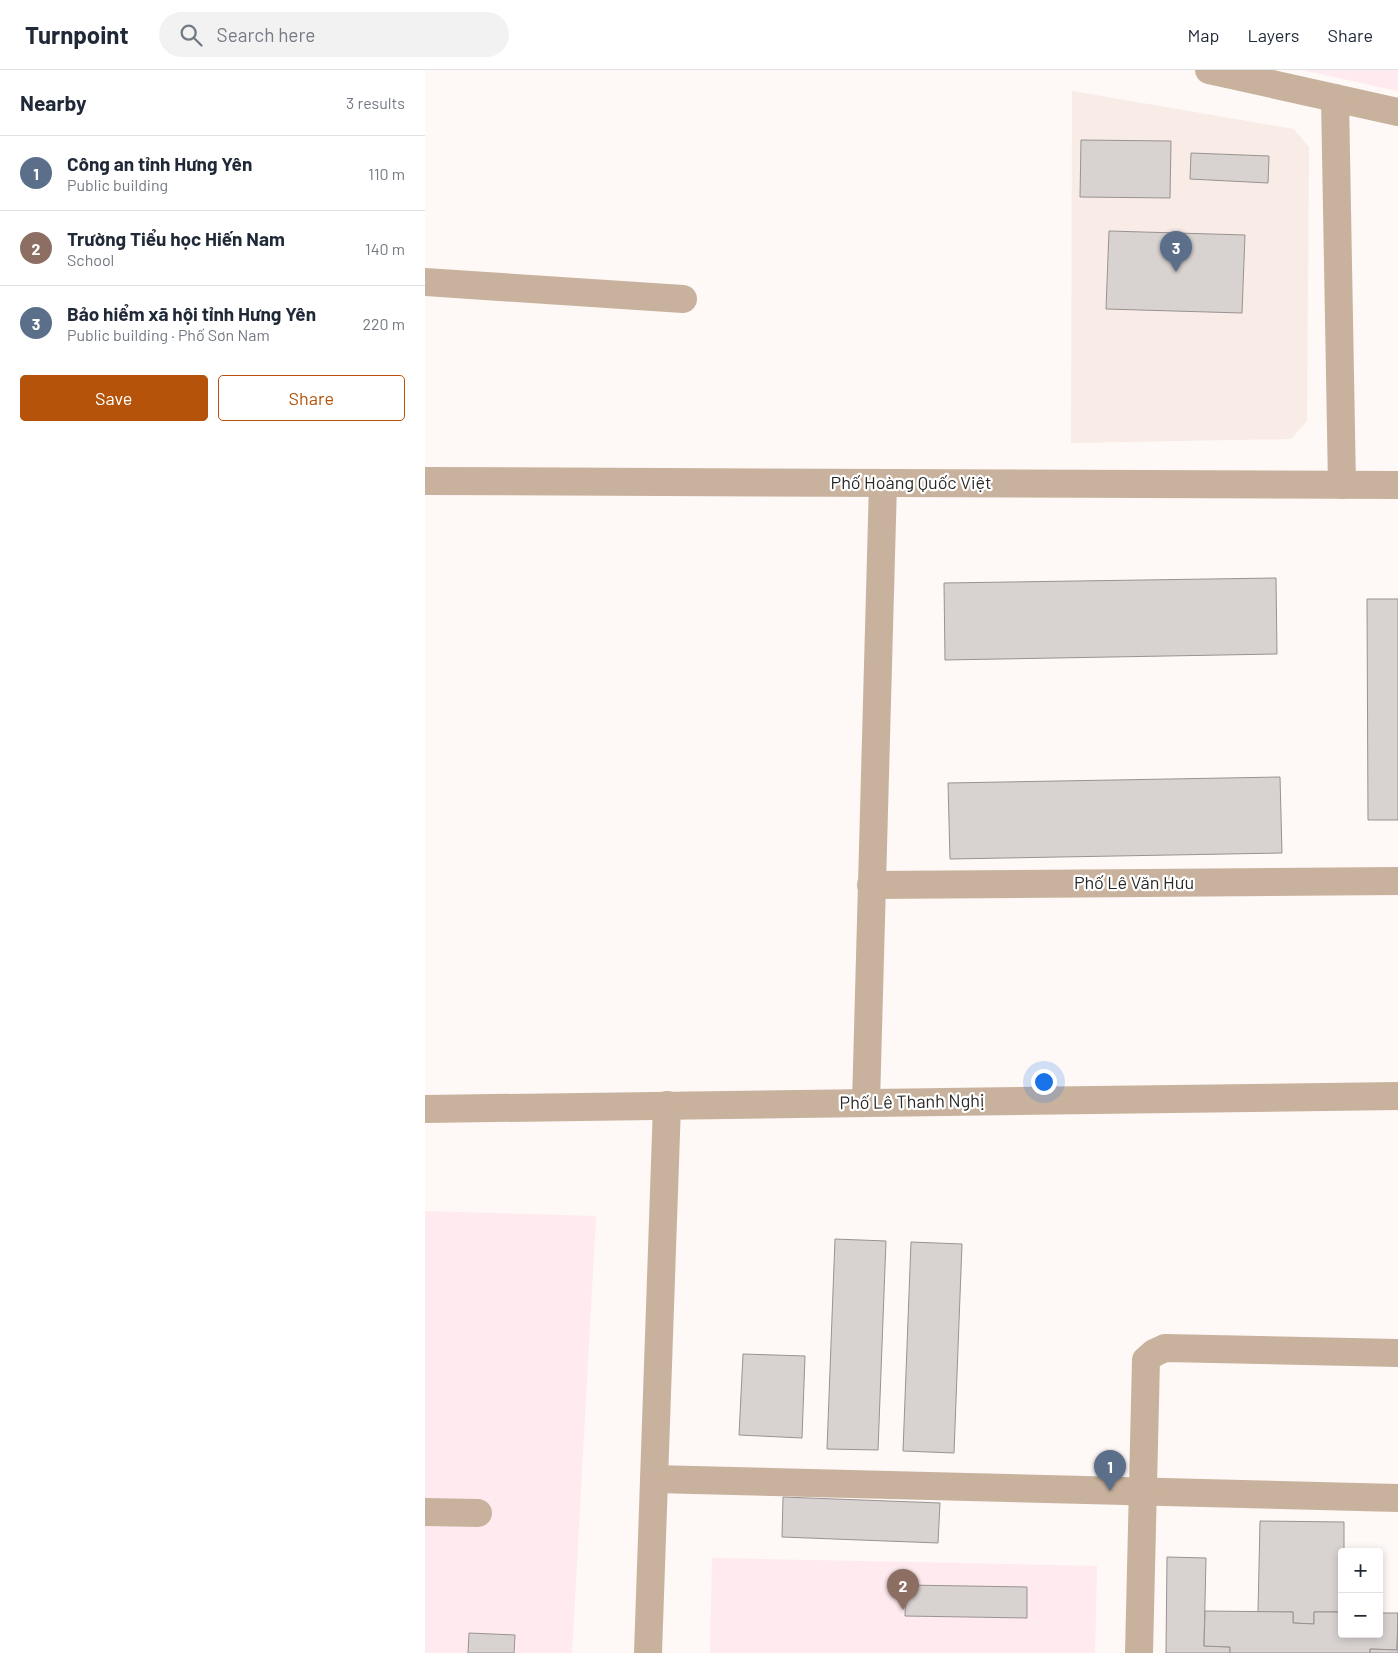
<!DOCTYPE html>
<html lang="en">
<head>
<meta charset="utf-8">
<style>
	:root { --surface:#fff; --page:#f2f2f3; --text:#1f2937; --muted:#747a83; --line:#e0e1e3; --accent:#b45309 }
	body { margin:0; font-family:Barlow,sans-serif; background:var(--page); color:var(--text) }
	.controls { position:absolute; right:15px; bottom:15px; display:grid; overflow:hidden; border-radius:5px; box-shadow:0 2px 8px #0003 }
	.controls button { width:45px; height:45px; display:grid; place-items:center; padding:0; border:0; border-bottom:1px solid var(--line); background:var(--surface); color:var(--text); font:25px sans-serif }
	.you { position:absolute; left:618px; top:1011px; width:18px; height:18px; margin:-12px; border:4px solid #fff; border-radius:50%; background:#1a73e8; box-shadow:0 0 0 8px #1a73e833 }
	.badge { display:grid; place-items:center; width:32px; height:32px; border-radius:50%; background:var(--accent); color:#fff; font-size:16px; font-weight:700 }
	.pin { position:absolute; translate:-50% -41px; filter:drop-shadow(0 1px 2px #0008) }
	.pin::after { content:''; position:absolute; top:26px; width:18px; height:15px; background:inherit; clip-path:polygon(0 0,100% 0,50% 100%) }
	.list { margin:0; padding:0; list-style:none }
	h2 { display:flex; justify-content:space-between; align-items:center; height:65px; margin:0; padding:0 20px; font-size:21px }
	h2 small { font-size:16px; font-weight:400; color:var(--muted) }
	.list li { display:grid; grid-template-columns:32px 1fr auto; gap:15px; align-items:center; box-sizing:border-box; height:75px; padding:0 20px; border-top:1px solid var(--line) }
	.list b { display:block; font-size:19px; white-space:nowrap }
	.list p { margin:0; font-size:16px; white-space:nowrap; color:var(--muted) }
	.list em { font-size:16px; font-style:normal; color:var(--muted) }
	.actions { display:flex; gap:10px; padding:15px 20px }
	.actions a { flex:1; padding:11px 0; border:1px solid var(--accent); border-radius:5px; text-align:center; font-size:18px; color:var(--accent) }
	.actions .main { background:var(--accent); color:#fff }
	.icon { flex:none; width:28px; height:28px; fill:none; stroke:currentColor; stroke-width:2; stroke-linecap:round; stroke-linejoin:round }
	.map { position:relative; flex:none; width:973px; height:1583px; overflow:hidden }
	header { display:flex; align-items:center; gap:30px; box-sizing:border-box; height:70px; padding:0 25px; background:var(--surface); border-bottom:1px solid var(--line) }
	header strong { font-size:24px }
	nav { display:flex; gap:28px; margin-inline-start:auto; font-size:18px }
	.search { width:350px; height:45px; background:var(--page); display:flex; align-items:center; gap:12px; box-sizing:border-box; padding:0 18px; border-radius:28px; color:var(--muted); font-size:19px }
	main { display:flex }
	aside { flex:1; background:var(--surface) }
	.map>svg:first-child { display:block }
	.built { fill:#f9ebe6 }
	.education { fill:#feeaef }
	.building { fill:#d8d2d0; stroke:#989392 }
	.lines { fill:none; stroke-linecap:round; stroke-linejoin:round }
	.minor { stroke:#c9b29d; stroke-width:28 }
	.labels { text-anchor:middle; stroke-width:4.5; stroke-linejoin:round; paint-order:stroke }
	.street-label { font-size:18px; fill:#2a2827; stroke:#fff }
</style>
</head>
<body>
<header>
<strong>Turnpoint</strong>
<div class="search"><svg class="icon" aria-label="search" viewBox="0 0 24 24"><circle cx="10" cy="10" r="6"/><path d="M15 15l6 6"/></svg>Search here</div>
<nav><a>Map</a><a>Layers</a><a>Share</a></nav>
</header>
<main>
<aside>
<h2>Nearby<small>3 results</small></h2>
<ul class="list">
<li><span class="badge" style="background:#5c6f8a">1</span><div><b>Công an tỉnh Hưng Yên</b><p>Public building</p></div><em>110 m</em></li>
<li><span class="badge" style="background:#8d6e63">2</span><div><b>Trường Tiểu học Hiến Nam</b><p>School</p></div><em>140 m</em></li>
<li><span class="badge" style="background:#5c6f8a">3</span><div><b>Bảo hiểm xã hội tỉnh Hưng Yên</b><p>Public building · Phố Sơn Nam</p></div><em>220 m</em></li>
</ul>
<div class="actions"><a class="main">Save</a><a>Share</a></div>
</aside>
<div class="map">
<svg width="973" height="1583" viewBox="0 0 973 1583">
	<rect width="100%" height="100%" fill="#fef8f6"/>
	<polygon class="built" points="647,21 869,59 884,77 882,351 866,369 646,373"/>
	<g class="education">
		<polygon points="877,0 973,0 973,21"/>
		<polygon points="0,1141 171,1146 147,1583 0,1583"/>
		<polygon points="287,1488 672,1496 670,1583 285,1583"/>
	</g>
	<g class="building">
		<polygon points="656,70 746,71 745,128 655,127"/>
		<polygon points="766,83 844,86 843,113 765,109"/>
		<polygon points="684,161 820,165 817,243 681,239"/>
		<polygon points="851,508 852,584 520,590 519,513"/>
		<polygon points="942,529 973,529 973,750 943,750"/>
		<polygon points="855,707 857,783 525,789 523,713"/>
		<polygon points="410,1169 461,1171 453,1380 402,1379"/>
		<polygon points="486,1172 537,1174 529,1383 478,1381"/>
		<polygon points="318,1284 380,1286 377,1368 314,1365"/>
		<polygon points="358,1427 515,1433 513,1473 357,1467"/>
		<polygon points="835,1451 919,1452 919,1482 917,1482 917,1542 889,1542 889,1554 868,1553 868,1542 833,1542"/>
		<polygon points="742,1487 781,1488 779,1576 805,1577 805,1583 741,1583"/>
		<polygon points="481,1515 602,1517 602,1548 480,1546"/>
		<polygon points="780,1541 868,1542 868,1553 889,1554 889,1542 917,1542 917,1564 954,1564 954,1543 973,1543 972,1580 945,1579 945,1583 805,1583 805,1577 779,1576"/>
		<polygon points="973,1543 973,1583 945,1583 945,1579 972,1580"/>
		<polygon points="44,1563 90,1565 89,1583 43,1583"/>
	</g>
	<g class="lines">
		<g class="minor">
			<polyline points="784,0 973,42"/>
			<polyline points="910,28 917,415"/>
			<polyline points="0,212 258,229"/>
			<polyline points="0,411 973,415"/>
			<polyline points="446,815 973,811"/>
			<polyline points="441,1033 458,413"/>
			<polyline points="0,1039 973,1026"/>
			<polyline points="229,1409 973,1428"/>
			<polyline points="0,1442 53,1443"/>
			<polyline points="223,1583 242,1035"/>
			<polyline points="714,1583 721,1290 729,1283 740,1278 973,1283"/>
		</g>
	</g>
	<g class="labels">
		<g class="street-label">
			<text x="486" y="419">Phố Hoàng Quốc Việt</text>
			<text x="709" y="819">Phố Lê Văn Hưu</text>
			<text transform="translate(487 1032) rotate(-1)" y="6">Phố Lê Thanh Nghị</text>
		</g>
	</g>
</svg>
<div class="controls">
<button>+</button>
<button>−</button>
</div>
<div class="you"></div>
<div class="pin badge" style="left:685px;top:1421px;background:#5c6f8a">1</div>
<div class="pin badge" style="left:478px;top:1540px;background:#8d6e63">2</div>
<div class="pin badge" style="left:751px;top:202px;background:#5c6f8a">3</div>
</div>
</main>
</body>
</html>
